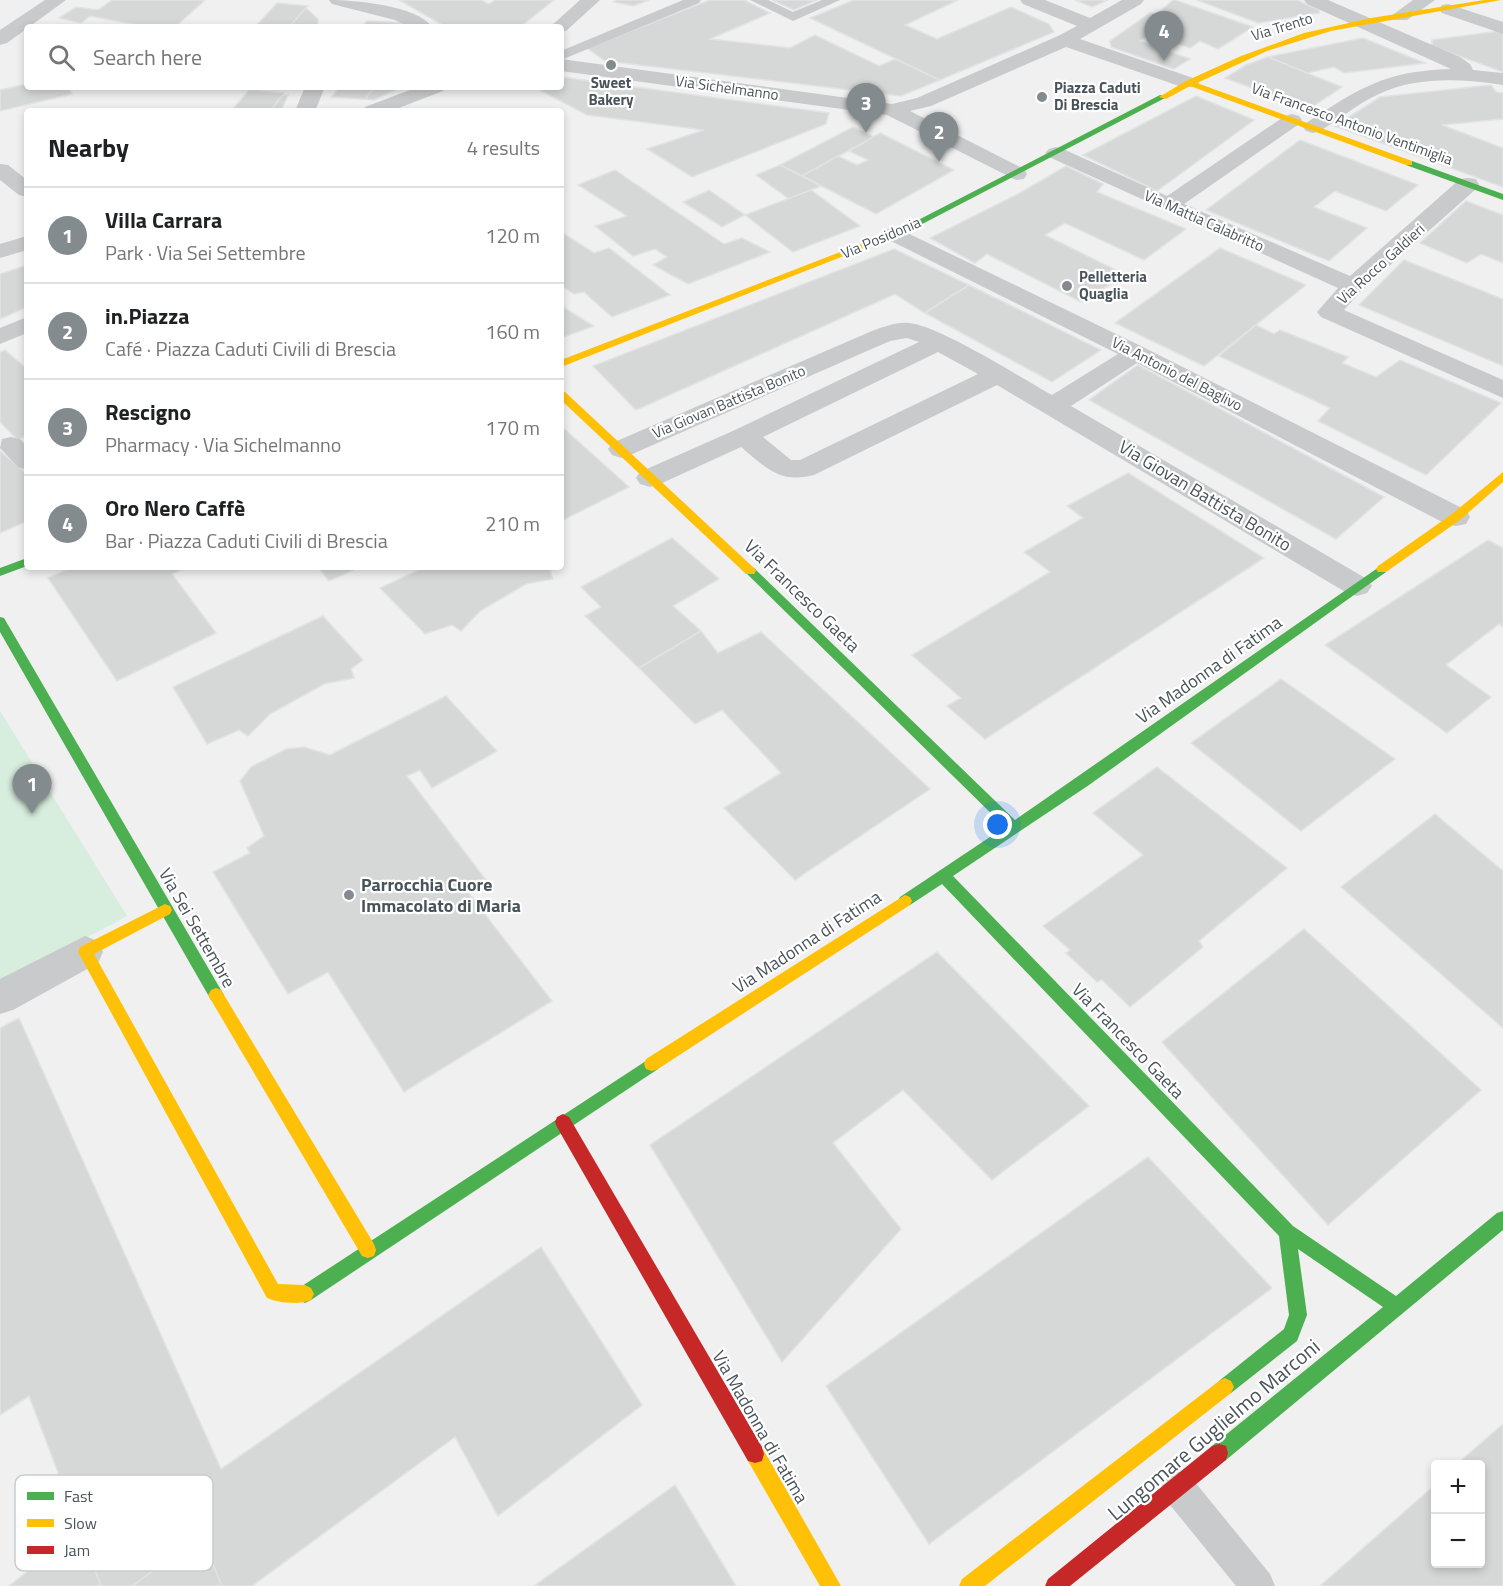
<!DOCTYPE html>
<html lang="en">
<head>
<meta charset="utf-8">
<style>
	:root { --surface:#fff; --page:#f2f2f2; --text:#202124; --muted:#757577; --line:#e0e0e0; --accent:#838b8e }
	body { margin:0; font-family:"Titillium Web",sans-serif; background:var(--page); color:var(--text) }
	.controls { position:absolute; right:18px; bottom:18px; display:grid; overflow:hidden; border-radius:6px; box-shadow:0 3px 9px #0003 }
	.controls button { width:54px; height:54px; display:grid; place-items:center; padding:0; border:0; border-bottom:2px solid var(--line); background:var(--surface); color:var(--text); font:30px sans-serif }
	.you { position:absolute; left:998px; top:825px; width:21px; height:21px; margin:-15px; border:4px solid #fff; border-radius:50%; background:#1a73e8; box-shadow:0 0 0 9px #1a73e833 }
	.badge { display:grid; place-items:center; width:39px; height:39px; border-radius:50%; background:var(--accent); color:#fff; font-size:20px; font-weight:700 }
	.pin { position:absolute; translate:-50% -50px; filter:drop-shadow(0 2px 3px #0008) }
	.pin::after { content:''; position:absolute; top:32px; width:21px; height:18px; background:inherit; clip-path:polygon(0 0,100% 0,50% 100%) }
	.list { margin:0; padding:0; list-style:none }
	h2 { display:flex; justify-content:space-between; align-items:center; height:78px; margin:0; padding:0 24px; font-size:26px }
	h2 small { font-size:20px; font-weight:400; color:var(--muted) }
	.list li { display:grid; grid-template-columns:39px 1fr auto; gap:18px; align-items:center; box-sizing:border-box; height:96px; padding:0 24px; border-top:2px solid var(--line) }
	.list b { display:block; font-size:22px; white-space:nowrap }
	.list p { margin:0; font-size:20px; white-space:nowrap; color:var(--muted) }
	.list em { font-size:20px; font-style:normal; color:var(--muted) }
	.icon { flex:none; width:33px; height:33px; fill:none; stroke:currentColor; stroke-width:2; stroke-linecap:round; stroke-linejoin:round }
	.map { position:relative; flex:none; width:1503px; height:1586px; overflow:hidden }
	.search { position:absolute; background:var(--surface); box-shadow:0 3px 9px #0003; left:24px; top:24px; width:540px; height:66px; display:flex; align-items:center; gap:15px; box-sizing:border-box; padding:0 21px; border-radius:6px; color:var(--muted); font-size:22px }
	.panel { position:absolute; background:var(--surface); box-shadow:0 3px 9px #0003; left:24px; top:108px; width:540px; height:462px; border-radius:6px }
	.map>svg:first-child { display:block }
	.green { fill:#d7eddd }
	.building { fill:#d6d8d8; stroke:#e1e2e3; stroke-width:1.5 }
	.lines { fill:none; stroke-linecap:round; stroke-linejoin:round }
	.lane { fill:#c8cacb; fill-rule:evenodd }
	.street { fill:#c8cacb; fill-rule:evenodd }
	.fast { fill:#4caf50; fill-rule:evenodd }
	.slow { fill:#ffc107; fill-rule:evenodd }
	.jam { fill:#c62828; fill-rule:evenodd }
	.poi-dot { fill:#838b8e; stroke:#fff; stroke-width:2 }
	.labels { text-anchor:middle; stroke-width:4.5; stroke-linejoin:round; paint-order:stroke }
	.far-street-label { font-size:15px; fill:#49545a; stroke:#fff }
	.far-poi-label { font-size:15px; font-weight:bold; fill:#49545a; stroke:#fff; text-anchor:start }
	.street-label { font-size:18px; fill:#49545a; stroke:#fff }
	.poi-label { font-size:18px; font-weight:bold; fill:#49545a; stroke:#fff; text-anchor:start }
	.near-street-label { font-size:21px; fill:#49545a; stroke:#fff }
	.key { fill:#fff; stroke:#c8ccce; stroke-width:1.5 }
	.key-label { font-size:16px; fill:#49545a }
</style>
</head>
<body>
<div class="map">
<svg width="1503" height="1586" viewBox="0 0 1503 1586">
	<rect width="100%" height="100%" fill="#f0f0f0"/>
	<polygon class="green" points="0,711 127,916 0,984"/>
	<g class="building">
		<polygon points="112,0 205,0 175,27 134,27 137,25 90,16 81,23 59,18 76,7 98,10"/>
		<polygon points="399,0 481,0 489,4 495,0 554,0 520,27 446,27"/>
		<polygon points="617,0 649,0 633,6 614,2"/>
		<polygon points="710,0 744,0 770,13 710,39 790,48 815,35 879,66 895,59 940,80 901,96 605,61 587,48"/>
		<polygon points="772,0 817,0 794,10"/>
		<polygon points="854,0 958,0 905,25 937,39 1011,7 1049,24 1054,32 940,80 810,18"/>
		<polygon points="1075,0 1108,0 1092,7"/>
		<polygon points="1173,0 1175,0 1253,27 1218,49 1200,41 1190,48 1150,34 1140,41 1190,59 1174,69 1111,47 1110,41 1150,13 1157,14"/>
		<polygon points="1197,0 1297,0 1319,10 1319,13 1258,23"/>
		<polygon points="277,3 308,6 289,27 255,27"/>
		<polygon points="306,8 318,19 318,27 289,27"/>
		<polygon points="367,21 402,23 399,27 362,27"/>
		<polygon points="1500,31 1503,32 1503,72 1432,46 1432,40"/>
		<polygon points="1363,38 1425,63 1344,73 1334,67 1307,73 1268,57"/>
		<polygon points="1268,57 1307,73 1342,87 1309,109 1225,78 1246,65"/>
		<polygon points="561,77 829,113 826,124 692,177 647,149 704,130 587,115 534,87 561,87"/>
		<polygon points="27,84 27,87 68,87 72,94 0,111 0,90"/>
		<polygon points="1491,85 1496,92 1503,93 1503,119 1442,125 1503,148 1503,187 1335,126 1380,97"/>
		<polygon points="339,87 375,87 365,99 332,97"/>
		<polygon points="375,87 402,87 374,100 365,99"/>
		<polygon points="249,90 284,93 270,111 231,111"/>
		<polygon points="283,95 288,95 281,111 270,111"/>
		<polygon points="1196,96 1254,120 1157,191 1083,155"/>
		<polygon points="853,127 874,137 802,176 780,165"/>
		<polygon points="880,133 954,170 876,214 802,176 838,156 857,165 868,160 849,151"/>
		<polygon points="1300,140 1418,185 1386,211 1335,191 1314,207 1367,228 1329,261 1206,210"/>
		<polygon points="780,165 821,186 789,199 756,175"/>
		<polygon points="1066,166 1103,184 1097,192 1186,229 1144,260 1065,223 1045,235 1126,275 1081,302 987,254 975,263 930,238 1018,194"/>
		<polygon points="615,170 724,244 742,238 770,252 688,284 653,265 667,257 655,249 633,256 595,226 627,216 578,185"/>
		<polygon points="709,190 745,215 722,227 683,202"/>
		<polygon points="811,190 860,226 793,252 745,215"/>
		<polygon points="1466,201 1503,215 1503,263 1481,254 1467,263 1420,243"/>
		<polygon points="561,232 594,253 609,248 670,295 612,317 584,292 574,294 561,285"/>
		<polygon points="1220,248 1306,285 1204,366 1115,323"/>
		<polygon points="894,249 969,285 925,313 895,294 636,410 593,366"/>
		<polygon points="1404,260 1503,299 1503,366 1359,305"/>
		<polygon points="27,265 27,307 0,319 0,274"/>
		<polygon points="969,285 1101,350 1052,382 925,313"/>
		<polygon points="561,306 594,326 561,338"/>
		<polygon points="1256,325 1274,334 1280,330 1348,357 1342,363 1376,377 1400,360 1501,403 1426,475 1318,421 1330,408 1219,356"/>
		<polygon points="5,350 27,369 27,435 18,440 0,422 0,352"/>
		<polygon points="1138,365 1384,497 1336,539 1089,400"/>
		<polygon points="561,426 629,487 561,521"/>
		<polygon points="0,451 27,474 27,521 0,533"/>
		<polygon points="1128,473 1264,558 985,739 947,706 961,698 912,655 1050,572 1024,552 1083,518 1067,506"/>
		<polygon points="672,538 719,579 673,606 701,631 639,668 585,616 601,607 581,587"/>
		<polygon points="1488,540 1503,548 1503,627 1499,624 1446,665 1491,697 1447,733 1325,645"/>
		<polygon points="72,567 188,567 172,574 216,633 117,681 48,578"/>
		<polygon points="318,567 360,567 329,581"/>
		<polygon points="425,567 556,567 550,571 553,579 526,584 480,611 461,631 452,625 425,634 380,588"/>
		<polygon points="323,616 363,660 351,669 354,678 324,684 270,714 248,736 239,730 207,744 173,687"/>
		<polygon points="701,631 718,653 761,632 930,789 795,880 724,808 781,773 722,710 695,724 639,668"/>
		<polygon points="1281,679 1395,759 1301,831 1191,743"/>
		<polygon points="446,696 497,751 432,788 420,770 407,776 486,880 467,891 552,1001 404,1092 328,972 288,994 213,872 250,853 247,848 264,836 240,781 251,767 286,749 304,747 330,755"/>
		<polygon points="1157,767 1287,868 1199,941 1203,947 1130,1007 1102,980 1097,982 1066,953 1070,950 1043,926 1143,855 1093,813"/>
		<polygon points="1435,814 1503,871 1503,1028 1341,887"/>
		<polygon points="1304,929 1481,1090 1328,1225 1162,1042"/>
		<polygon points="937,952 1089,1106 992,1180 903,1090 833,1143 901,1229 782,1362 650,1145"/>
		<polygon points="19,1018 221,1469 541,1247 642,1405 498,1516 455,1437 252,1586 222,1586 201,1537 132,1586 101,1586 29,1396 0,1415 0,1028"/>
		<polygon points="1148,1157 1272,1288 929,1544 826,1386"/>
		<polygon points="1503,1424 1503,1586 1320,1586 1436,1484 1436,1564 1480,1564 1480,1464 1457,1464"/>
		<polygon points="675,1485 736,1586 534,1586"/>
		<polygon points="80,1531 101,1586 9,1586"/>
		<polygon points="201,1537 222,1586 132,1586"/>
	</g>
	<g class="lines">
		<g class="lane">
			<polygon points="683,0 701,0 699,3 561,60 561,51"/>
			<polygon points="750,0 768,0 793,12 822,0 840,0 793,21"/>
			<polygon points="1178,1471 1190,1476 1270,1574 1275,1586 1236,1586 1166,1500 1161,1488 1166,1476"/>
		</g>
		<g class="street">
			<polygon points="45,0 66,0 7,43 0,45 0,30"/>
			<path d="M329,0C353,0 417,5 432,27H409L395,20L332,4Z"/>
			<polygon points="580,0 600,0 566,31 561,32 561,27 550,27"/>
			<polygon points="1020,0 1045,0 1090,18 1122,0 1144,0 1141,4 1080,39 1196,79 1199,83 1196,87 1182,87 1066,47 931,106 910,111 1024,169 1027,174 1024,179 1016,180 887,115 561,71 561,59 892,104 917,98 1058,36 1077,26 1023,4"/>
			<path d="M1304,0H1328L1460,57L1470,64L1473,70L1503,73V85C1462,79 1417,76 1379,94C1358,103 1340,119 1320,131L1313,133L1306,131L1303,127L1306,123C1360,88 1384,71 1451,69L1307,4Z"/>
			<polygon points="1413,0 1435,0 1407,20 1393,20 1391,16"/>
			<polygon points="1448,4 1503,22 1503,34 1442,13 1439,9 1442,5"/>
			<polygon points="305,87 325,87 315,111 295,111"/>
			<polygon points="418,87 446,87 443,91 391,111 362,111 365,107"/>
			<polygon points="1292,114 1299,116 1302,120 1299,124 1184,204 1350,276 1460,179 1468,178 1476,179 1479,184 1476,189 1361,291 1344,310 1503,380 1503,398 1321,317 1317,312 1338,288 1049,157 1045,153 1049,149 1056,147 1063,149 1167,196 1285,116"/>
			<polygon points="0,164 8,165 27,180 27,197 19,195 0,180"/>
			<path d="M895,227L1145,348L1466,510L1470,517L1466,524L1456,526L1446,524L1137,363L1071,406L1367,579L1372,586L1367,593L1357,596L1347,593L997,385L814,475C780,484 765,467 741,447L660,484L650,487L640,484L636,478L640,472L735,430L919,342L907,338L890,341L630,455L621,458L612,455L608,449L612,443L872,331C884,327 896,322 908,323C937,324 1023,379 1052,395L1118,354L887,239L884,234L887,229ZM938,352L978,374L800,460H791L763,437Z"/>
			<polygon points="27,236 27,250 0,258 0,244"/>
			<polygon points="27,317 27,333 0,344 0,328"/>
			<polygon points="11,437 20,439 27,446 27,470 18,467 0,448 2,439"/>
			<polygon points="85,936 98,941 103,952 98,963 13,1010 0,1014 0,979"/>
		</g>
		<g class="fast">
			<polygon points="1160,95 1167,97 903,234 895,232"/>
			<polygon points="1406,161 1412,161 1503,194 1503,200 1406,165"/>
			<polygon points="27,558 27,566 0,576 0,568"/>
			<polygon points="1382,565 1388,569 1386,572 1089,785 953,876 1293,1226 1396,1296 1497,1213 1503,1211 1503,1230 1226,1460 1219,1462 1212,1460 1210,1453 1212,1446 1383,1307 1298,1249 1307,1315 1297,1341 1231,1393 1225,1396 1219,1393 1216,1387 1219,1381 1284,1329 1289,1315 1279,1236 942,884 910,905 905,907 900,905 898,901 900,897 1005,827 744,571 750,567 754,568 1015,820"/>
			<polygon points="0,617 4,618 221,990 224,995 221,1000 216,1002 211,1000 0,632"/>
			<polygon points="652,1057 658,1059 660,1064 658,1069 311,1300 305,1303 299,1300 296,1294 299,1288"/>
		</g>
		<g class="slow">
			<polygon points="1484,0 1501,0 1331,31 1267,51 1197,83 1412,161 1412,165 1406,165 1190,86 1166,99 1159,97 1186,81 1241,56 1304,33 1371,18"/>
			<polygon points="897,230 905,232 561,367 561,360"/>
			<polygon points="561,391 565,392 754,568 756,571 754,574 746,574 561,400"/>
			<polygon points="1503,472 1503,482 1460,520 1386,572 1378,572 1376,569 1378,566 1452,514"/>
			<polygon points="905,895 910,897 912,901 910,905 658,1069 652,1071 646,1069 644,1064 646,1059"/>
			<path d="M165,904L170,906L172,910L170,914L94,954L278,1284L305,1285L311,1288L314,1294L311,1300C300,1305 278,1303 267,1298L78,952L80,947Z"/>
			<polygon points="216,988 221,990 374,1244 376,1250 374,1256 368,1258 362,1256 211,1000 208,995 211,990"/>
			<polygon points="1225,1378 1231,1381 1234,1387 1231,1393 985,1586 959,1586 962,1579 1219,1381"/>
			<polygon points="755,1445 762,1447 841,1586 820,1586 748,1461 746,1454 748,1447"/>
		</g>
		<g class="jam">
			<polygon points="563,1114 569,1117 762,1447 764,1454 762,1461 755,1463 748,1461 557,1127 555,1122 557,1117"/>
			<polygon points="1219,1444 1226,1446 1228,1453 1226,1460 1070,1586 1045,1586 1048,1579 1212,1446"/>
		</g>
	</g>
	<g class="poi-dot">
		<circle cx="611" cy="65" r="6"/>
		<circle cx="1042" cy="97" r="6"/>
		<circle cx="1067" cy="286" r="6"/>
		<circle cx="349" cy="895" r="6"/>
	</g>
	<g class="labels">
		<g class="far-street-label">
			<text transform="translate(1282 27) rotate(-17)" y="5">Via Trento</text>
			<text transform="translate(727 88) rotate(8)" y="5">Via Sichelmanno</text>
			<text transform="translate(1352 124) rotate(20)" y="5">Via Francesco Antonio Ventimiglia</text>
			<text transform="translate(1204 221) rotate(24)" y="5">Via Mattia Calabritto</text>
			<text transform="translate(881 238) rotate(-23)" y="5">Via Posidonia</text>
			<text transform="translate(1381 264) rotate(-42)" y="5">Via Rocco Galdieri</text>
			<text transform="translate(1177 374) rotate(27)" y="5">Via Antonio del Baglivo</text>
			<text transform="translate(729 402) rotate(-23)" y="5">Via Giovan Battista Bonito</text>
		</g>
		<g class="far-poi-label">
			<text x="611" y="88" text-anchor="middle">Sweet<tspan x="611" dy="17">Bakery</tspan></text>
			<text x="1054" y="93">Piazza Caduti<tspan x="1054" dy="17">Di Brescia</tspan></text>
			<text x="1079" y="282">Pelletteria<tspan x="1079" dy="17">Quaglia</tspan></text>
		</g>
		<g class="street-label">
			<text transform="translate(1205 496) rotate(31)" y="6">Via Giovan Battista Bonito</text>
			<text transform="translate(802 596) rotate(44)" y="6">Via Francesco Gaeta</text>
			<text transform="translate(1209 670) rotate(-35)" y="6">Via Madonna di Fatima</text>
			<text transform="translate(197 928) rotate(60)" y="6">Via Sei Settembre</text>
			<text transform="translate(807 942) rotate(-33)" y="6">Via Madonna di Fatima</text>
			<text transform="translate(1128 1041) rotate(46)" y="6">Via Francesco Gaeta</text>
			<text transform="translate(760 1427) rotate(60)" y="6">Via Madonna di Fatima</text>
		</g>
		<g class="poi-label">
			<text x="361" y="891">Parrocchia Cuore<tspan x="361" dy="21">Immacolato di Maria</tspan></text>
		</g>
		<g class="near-street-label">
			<text transform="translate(1214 1430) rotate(-40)" y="7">Lungomare Guglielmo Marconi</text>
		</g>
	</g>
	<rect x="15" y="1475" width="198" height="96" rx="9" class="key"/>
	<rect x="27" y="1492" width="27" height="8" fill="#4caf50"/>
	<rect x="27" y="1519" width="27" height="8" fill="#ffc107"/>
	<rect x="27" y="1546" width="27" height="8" fill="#c62828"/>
	<g class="key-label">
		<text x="64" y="1502">Fast</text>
		<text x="64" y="1529">Slow</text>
		<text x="64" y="1556">Jam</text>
	</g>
</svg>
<div class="controls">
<button>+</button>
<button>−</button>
</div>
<div class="you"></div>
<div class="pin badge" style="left:32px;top:814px">1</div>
<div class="pin badge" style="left:939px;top:162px">2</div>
<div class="pin badge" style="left:866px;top:133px">3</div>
<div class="pin badge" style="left:1164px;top:61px">4</div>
<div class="search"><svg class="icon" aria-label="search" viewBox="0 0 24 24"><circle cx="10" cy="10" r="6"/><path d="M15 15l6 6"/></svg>Search here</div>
<section class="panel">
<h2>Nearby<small>4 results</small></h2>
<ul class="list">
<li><span class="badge">1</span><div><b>Villa Carrara</b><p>Park · Via Sei Settembre</p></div><em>120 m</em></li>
<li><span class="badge">2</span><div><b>in.Piazza</b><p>Café · Piazza Caduti Civili di Brescia</p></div><em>160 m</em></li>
<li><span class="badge">3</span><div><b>Rescigno</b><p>Pharmacy · Via Sichelmanno</p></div><em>170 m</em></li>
<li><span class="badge">4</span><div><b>Oro Nero Caffè</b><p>Bar · Piazza Caduti Civili di Brescia</p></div><em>210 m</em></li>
</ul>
</section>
</div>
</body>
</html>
